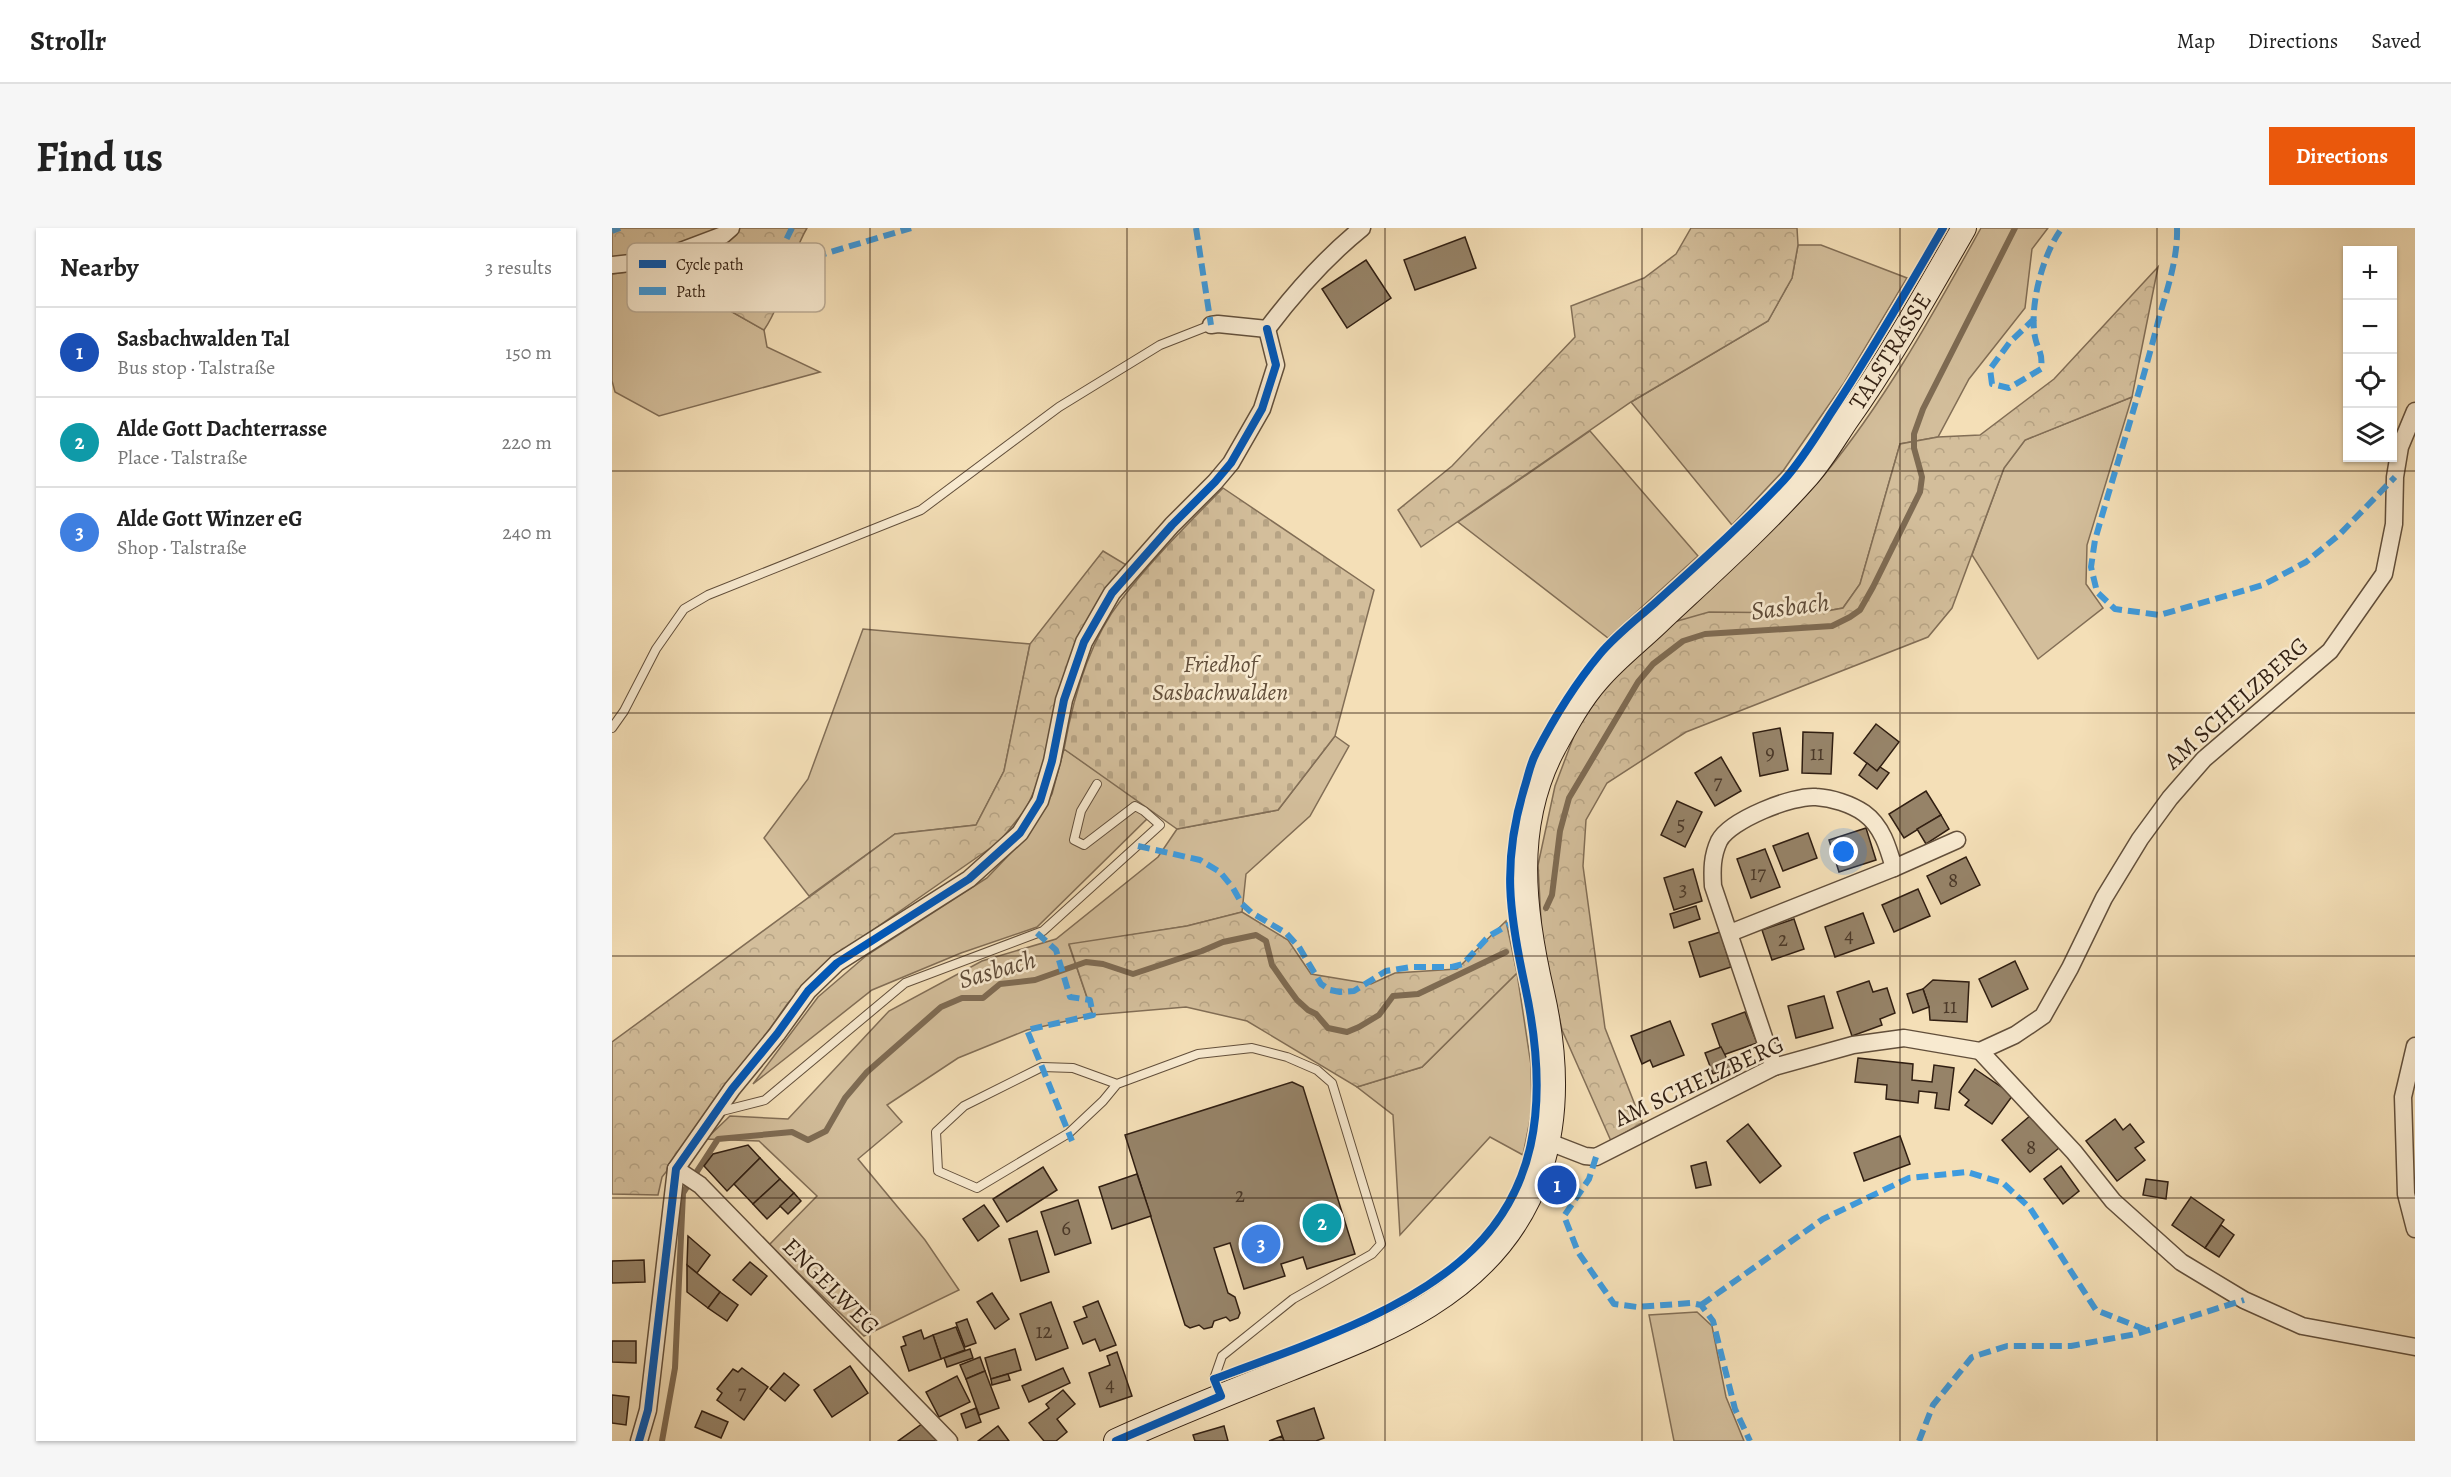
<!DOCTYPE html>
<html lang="en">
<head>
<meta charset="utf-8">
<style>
	:root { --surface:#fff; --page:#f6f6f6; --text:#222; --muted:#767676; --line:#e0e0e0; --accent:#ea580c }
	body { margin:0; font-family:Alegreya,serif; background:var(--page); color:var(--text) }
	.controls { position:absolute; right:18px; top:18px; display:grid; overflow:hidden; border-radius:0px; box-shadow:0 2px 4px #0004 }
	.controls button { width:54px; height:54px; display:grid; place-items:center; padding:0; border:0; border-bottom:2px solid var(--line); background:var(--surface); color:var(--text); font:30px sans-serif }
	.you { position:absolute; left:1232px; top:624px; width:21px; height:21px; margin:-15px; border:4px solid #fff; border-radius:50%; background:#1a73e8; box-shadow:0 0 0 9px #1a73e833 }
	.badge { display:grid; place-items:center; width:39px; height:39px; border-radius:50%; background:var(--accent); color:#fff; font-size:20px; font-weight:700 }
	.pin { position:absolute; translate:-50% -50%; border:3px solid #fff; box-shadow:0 2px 6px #0006 }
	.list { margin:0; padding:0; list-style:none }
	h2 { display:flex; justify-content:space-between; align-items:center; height:78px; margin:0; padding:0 24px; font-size:26px }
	h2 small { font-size:20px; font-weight:400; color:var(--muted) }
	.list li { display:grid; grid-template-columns:39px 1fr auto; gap:18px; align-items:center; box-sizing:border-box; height:90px; padding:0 24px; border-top:2px solid var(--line) }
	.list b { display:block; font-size:22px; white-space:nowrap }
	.list p { margin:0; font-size:20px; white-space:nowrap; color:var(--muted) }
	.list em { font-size:20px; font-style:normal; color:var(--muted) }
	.icon { flex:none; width:33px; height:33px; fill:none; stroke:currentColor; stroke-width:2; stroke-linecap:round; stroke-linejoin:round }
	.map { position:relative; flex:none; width:1803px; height:1213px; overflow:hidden; border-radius:0px }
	header { display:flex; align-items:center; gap:36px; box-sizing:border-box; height:84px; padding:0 30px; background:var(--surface); border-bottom:2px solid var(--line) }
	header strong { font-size:28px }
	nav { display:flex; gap:33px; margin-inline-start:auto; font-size:21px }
	.intro { display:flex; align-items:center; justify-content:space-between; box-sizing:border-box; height:144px; padding:0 36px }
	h1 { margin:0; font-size:42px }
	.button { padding:15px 27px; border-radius:0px; background:var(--accent); color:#fff; font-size:21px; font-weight:700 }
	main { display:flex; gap:36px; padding:0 36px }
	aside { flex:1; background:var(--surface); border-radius:0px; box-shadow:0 2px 4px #0004 }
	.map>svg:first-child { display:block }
	.grass { fill:#d3be9b; stroke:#826e56; stroke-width:1.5 }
	.forest { fill:url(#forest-crowns); stroke:#826e56; stroke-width:1.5 }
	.cemetery { fill:url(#cemetery-stones); stroke:#826e56; stroke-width:1.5 }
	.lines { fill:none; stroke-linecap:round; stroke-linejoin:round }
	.stream { stroke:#7e6b53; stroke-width:6 }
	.building { fill:#968368; stroke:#311f12; stroke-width:1.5 }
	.service-casing { stroke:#624f3b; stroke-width:10 }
	.minor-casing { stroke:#624f3b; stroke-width:19 }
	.secondary-casing { stroke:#311f12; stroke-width:26 }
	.service { stroke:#f8ead0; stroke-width:8 }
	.minor { stroke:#f8ead0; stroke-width:16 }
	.secondary { stroke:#f8ead0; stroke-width:24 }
	.quiet { stroke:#3e9bde; stroke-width:6; stroke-dasharray:12 6; stroke-linecap:butt }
	.cycleway-casing { stroke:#f8ead0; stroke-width:11 }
	.cycleway { stroke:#0057b8; stroke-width:8 }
	.grid { fill:none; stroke:#311f12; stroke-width:1.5; stroke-opacity:0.55 }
	.labels { text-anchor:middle; stroke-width:5; stroke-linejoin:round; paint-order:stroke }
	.number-label { font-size:21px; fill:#4a3828 }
	.street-label { font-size:24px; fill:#311f12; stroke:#f8ead0 }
	.park-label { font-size:24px; font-style:italic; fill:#624f3b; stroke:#f8ead0 }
	.water-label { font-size:26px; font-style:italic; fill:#5e4b38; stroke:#f8ead0 }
	.key { fill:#f8ead0; stroke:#bcad97; stroke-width:1.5 }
	.key-label { font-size:16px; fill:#311f12 }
</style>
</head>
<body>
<header>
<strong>Strollr</strong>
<nav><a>Map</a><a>Directions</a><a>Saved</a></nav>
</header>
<div class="intro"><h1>Find us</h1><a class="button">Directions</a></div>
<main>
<aside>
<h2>Nearby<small>3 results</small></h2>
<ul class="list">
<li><span class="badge" style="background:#1a4fb4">1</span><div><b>Sasbachwalden Tal</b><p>Bus stop · Talstraße</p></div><em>150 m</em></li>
<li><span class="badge" style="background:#0f9aa8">2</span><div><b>Alde Gott Dachterrasse</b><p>Place · Talstraße</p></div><em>220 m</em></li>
<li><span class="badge" style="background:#3f7fe0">3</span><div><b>Alde Gott Winzer eG</b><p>Shop · Talstraße</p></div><em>240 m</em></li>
</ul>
</aside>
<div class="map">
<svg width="1803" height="1213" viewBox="0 0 1803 1213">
	<defs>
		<pattern id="forest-crowns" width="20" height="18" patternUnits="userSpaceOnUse" patternTransform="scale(1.5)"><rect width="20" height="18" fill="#d3be9b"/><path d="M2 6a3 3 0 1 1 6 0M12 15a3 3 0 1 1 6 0" fill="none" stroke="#b6a384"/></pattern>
		<pattern id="cemetery-stones" width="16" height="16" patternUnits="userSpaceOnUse" patternTransform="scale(1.5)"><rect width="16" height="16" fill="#d3be9b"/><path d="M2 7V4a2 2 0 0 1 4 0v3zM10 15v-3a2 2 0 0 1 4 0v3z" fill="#b6a384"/></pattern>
	</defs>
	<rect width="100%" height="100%" fill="#f4dfb7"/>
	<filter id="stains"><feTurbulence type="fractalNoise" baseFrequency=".00333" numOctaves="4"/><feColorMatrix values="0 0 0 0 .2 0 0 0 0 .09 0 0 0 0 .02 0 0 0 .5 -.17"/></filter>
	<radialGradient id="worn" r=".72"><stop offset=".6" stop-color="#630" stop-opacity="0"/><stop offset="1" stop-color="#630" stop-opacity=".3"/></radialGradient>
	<g class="grass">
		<path d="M1369,0H1436L1420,21L1413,80L1357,151L1326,209L1288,216L1248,356L1231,380L1204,385L1062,394C1113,347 1167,300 1212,247C1274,172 1322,84 1369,0Z"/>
		<polygon points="1186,17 1209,17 1295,50 1232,155 1171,243 1120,297 1019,174 1156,93 1180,50"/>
		<polygon points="94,21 100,53 113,80 152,102 155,119 208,144 47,188 3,164 0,153 0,46 45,40"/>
		<polygon points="1520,169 1475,317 1474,356 1491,380 1426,431 1360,327 1392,240 1413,212"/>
		<polygon points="978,203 1086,328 996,410 846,294"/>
		<polygon points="251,401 418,416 392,543 364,597 283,606 197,668 152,610 196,551"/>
		<polygon points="723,508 737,518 698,588 634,646 630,684 575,698 457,717 481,787 415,802 346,830 275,877 290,894 246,931 313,1012 347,1062 252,1108 157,1017 205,968 147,913 94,911 118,888 176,891 277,783 370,733 444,711 546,629 565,601 666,582"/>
		<polygon points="452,521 543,583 425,699 349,725 260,762 141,856 206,769 255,727 375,650 417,606 440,566"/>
		<polygon points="905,745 919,837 920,882 911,927 878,909 788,1007 781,887 745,859 810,839"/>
		<polygon points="1085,1084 1100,1098 1114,1169 1132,1213 1062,1213 1037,1087"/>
	</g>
	<g class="forest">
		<path d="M0,0H195C176,32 173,71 152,102L113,80L100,53L91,7L42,25L0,30Z"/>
		<polygon points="1079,0 1185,0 1186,17 1180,50 1156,93 1019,174 809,319 786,282 840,238 963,109 959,78 1032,50 1064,26"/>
		<polygon points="1546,39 1520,169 1413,212 1392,240 1340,380 1316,409 1074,504 995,555 974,592 971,638 993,800 1030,895 999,913 950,802 930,712 926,637 943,558 965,500 993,459 1062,394 1097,384 1204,385 1231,380 1248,356 1288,216 1326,209 1368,207 1442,151"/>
		<polygon points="491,323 516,338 455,439 427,552 414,581 387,614 215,734 176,775 80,911 50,949 46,967 0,966 0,814 283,606 364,597 392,543 418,416"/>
		<polygon points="630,684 676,712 699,746 759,756 783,745 845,741 894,693 905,745 810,839 745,859 635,793 574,779 481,787 457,716 575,698"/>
	</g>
	<path class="cemetery" d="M611,260L762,362L723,508L666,582L565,601L452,521C461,470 477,413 509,372C539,332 576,296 611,260Z"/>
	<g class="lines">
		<g class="stream">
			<polyline points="934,680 940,667 948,603 957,570 1026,454 1041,436 1071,413 1093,406 1220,398 1238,389 1248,382 1261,359 1308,264 1310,249 1302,220 1302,206 1311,181 1403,0"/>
			<polyline points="50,1213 63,1140 71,965 106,911 180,904 196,912 214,903 233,870 255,844 329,779 350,770 371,770 388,756 423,752 474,734 491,736 521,746 590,723 611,714 644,707 654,713 660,737 674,757 685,772 696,782 704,786 716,800 735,804 747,799 767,787 781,768 806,766 894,724"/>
		</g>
	</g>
	<g class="building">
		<polygon points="853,9 864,40 803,62 792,32"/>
		<polygon points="754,32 779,70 735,100 710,61"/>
		<polygon points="1264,496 1287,514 1265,543 1242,525"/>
		<polygon points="1168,500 1176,542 1148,548 1141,505"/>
		<polygon points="1191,504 1221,505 1219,546 1190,545"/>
		<polygon points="1109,529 1129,563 1103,578 1083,545"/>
		<polygon points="1255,535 1265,543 1268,539 1277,545 1265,561 1247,547"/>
		<polygon points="1314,563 1329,587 1292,610 1277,586"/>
		<polygon points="1065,573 1090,584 1073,619 1049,607"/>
		<polygon points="1329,587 1337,601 1314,616 1305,601"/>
		<polygon points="1254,600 1264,632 1227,644 1217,612"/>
		<polygon points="1196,605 1205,630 1171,643 1161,618"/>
		<polygon points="1153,621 1168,659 1139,670 1125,631"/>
		<polygon points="1354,629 1368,657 1329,676 1315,648"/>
		<polygon points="1081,641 1090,673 1062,682 1052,650"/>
		<polygon points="1306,661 1318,688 1282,704 1270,677"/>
		<polygon points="1084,678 1088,691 1062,700 1058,686"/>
		<polygon points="1251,685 1262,715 1223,729 1213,699"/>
		<polygon points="1182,691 1192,721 1160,732 1150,702"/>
		<polygon points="1108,704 1119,739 1088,749 1077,714"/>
		<polygon points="1403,733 1416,761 1380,779 1367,751"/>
		<polygon points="1321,752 1357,754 1355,794 1318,792 1317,779 1311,761"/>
		<polygon points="1257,753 1261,764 1275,760 1283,785 1268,791 1270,797 1240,808 1225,764"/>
		<polygon points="1311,761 1317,779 1301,785 1295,766"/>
		<polygon points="1212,768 1221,800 1184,810 1176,778"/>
		<polygon points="1133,784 1145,815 1111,827 1100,796"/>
		<polygon points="1058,793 1072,827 1041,839 1038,832 1030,836 1019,808"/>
		<polygon points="1109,819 1119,839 1101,846 1093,825"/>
		<polygon points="1246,830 1301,836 1300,852 1320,854 1322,837 1342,840 1337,882 1323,880 1325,865 1307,863 1306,875 1274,871 1275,857 1243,854"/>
		<polygon points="1363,841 1401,867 1380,896 1353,877 1357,872 1347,864"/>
		<polygon points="680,854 691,859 743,1026 695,1041 691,1029 669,1036 673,1048 632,1061 618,1015 602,1020 616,1065 623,1069 628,1085 626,1090 618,1093 614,1089 602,1093 600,1099 592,1101 587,1097 578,1100 573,1097 513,907"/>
		<polygon points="1419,887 1447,920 1418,944 1390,912"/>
		<polygon points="1503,891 1511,902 1518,896 1532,914 1523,920 1533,932 1505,953 1474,913"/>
		<polygon points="1136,896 1169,938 1148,955 1115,913"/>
		<polygon points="1288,908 1298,936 1252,953 1242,925"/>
		<polygon points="136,917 148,930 115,963 92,938 101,926"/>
		<polygon points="148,930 168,951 141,976 122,956"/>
		<polygon points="1094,934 1099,957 1084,960 1079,938"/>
		<polygon points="1449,938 1467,963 1451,976 1432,951"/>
		<polygon points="431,939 445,962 395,994 381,971"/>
		<polygon points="525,946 539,988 500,1001 487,959"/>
		<polygon points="168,951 182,965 155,991 141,976"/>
		<polygon points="1534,951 1556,954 1554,971 1531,967"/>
		<polygon points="949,953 955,956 949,970 942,967"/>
		<polygon points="182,965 189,973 176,986 168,978"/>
		<polygon points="1579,969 1612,992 1593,1020 1560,997"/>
		<polygon points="466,972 479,1015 443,1027 429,984"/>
		<polygon points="372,977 387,998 366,1013 351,991"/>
		<polygon points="1609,997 1622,1007 1607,1029 1593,1020"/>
		<polygon points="425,1003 437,1044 409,1053 397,1011"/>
		<polygon points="76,1008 98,1027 85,1045 75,1037"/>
		<polygon points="32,1032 33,1054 0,1055 0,1033"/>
		<polygon points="138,1034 155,1048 139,1067 121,1052"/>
		<polygon points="75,1037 108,1064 96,1080 75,1064"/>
		<polygon points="108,1064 126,1077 115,1093 96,1080"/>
		<polygon points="380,1065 397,1091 383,1101 365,1074"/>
		<polygon points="486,1073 504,1117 488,1123 483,1111 471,1116 462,1094 475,1089 471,1079"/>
		<polygon points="439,1074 456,1120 424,1132 408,1086"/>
		<polygon points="355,1091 364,1115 353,1119 344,1095"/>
		<polygon points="344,1099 353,1122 329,1131 321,1107"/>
		<polygon points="309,1102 312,1111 321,1107 329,1131 297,1143 289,1119 294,1117 291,1109"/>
		<polygon points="0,1113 24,1113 24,1135 0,1134"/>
		<polygon points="358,1121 361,1130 335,1139 332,1130"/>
		<polygon points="403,1121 409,1142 379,1151 373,1130"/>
		<polygon points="505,1124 520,1168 488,1179 477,1145 498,1137 495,1128"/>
		<polygon points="368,1129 373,1143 354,1151 348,1137"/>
		<polygon points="238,1138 256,1165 220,1189 202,1162"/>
		<polygon points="130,1140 156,1159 132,1192 105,1172 110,1165 105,1161 121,1141 126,1144"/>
		<polygon points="451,1140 458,1155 417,1174 410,1158"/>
		<polygon points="373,1143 387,1180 367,1187 354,1151"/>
		<polygon points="172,1145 187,1157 173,1173 158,1161"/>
		<polygon points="396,1146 398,1152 380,1157 379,1151"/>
		<polygon points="345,1148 358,1174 327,1189 314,1164"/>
		<polygon points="451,1162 463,1176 445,1191 455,1204 444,1213 432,1213 417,1195 437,1180 434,1176"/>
		<polygon points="0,1167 17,1169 14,1197 0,1195"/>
		<polygon points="364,1180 369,1194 354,1200 349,1186"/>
		<polygon points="702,1180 712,1210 704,1213 672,1213 665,1193"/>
		<polygon points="90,1183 116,1194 109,1210 83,1199"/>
		<polygon points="314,1193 328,1213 286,1213"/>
		<polygon points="386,1198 397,1213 366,1213"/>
		<polygon points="612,1198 616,1213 583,1213 581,1207"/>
		<polygon points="670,1208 672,1213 657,1213"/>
	</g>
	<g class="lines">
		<defs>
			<g id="service">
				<polyline points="0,500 12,483 44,421 72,381 96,367 309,282 447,179 548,117 599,97"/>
				<polyline points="505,856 491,873 457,905 365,960 326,943 324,904 352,878 430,839 461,840 505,856 586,826 640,820 675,829 705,842 720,855 769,1016 760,1026 681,1071 610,1128 602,1151 608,1165"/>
				<polyline points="106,884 153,872 293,755 431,703 548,597 532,583 523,578 472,617 462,612 469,583 485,556"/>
			</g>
			<g id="minor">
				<polyline points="0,37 45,32 111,7 119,0"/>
				<polyline points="599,97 606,96 655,101"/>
				<path d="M655,101C683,64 714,29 750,0"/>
				<polyline points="1282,640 1345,612"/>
				<path d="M1118,705L1282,640C1276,619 1270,598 1252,585C1239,576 1220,570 1204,569C1181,567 1118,592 1107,613C1100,628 1100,642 1101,658L1162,839"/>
				<polyline points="1803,818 1791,869 1794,966 1803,1001"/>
				<polyline points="1368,823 1462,924 1501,973 1569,1034 1632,1072 1690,1098 1803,1119"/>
				<polyline points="937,914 973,928 984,929 1162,839 1241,817 1292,810 1368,823 1403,807 1431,788 1458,740 1492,670 1528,611 1558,570 1592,531 1718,423 1772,346 1782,296 1783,249 1788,219 1803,183"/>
				<polyline points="64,941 88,957 337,1213"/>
				<polyline points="27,1213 36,1182 64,941 120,861 165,806 196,763 225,735 357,651 408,605 428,573 440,533 452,472 472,414 500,365 560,297 603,254 619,235 650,181 664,137 655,101"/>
			</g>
			<path id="secondary" d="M504,1213C561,1187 619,1164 677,1141C724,1122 774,1104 817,1077C934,1004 959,892 930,765C911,683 900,597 942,519C954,497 968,471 986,451C1003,431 1025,414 1045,395C1096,347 1149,300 1196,247C1210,231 1221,212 1233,194C1277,132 1314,66 1352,0"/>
		</defs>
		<use href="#service" class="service-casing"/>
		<use href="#minor" class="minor-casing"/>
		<use href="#secondary" class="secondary-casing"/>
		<use href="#service" class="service"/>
		<use href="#minor" class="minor"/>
		<use href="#secondary" class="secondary"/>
		<g class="quiet">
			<path d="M180,0L173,14C177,27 181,30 195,31L299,0"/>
			<polyline points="584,0 599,97"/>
			<path d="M1565,0C1566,30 1555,62 1547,90C1528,165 1504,238 1483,312L1479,339L1485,364L1503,381L1548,387L1651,357L1694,334L1727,307L1783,249"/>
			<polyline points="0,3 8,0"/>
			<path d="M1423,90L1398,114L1378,141L1380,156L1397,160L1429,141C1431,123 1426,124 1423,109C1417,78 1431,25 1450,0"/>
			<polyline points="526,618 588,632 608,644 621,660 630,676 640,685 674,705 687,719 709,756 718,762 728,764 742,763 774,743 799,739 840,739 851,736 877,708 900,695"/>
			<polyline points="425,705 444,722 458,769 478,772 481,787 415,802 460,913"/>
			<polyline points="984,929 977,951 952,988 966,1024 1002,1076 1025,1079 1079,1075 1089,1077 1101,1093 1123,1181 1138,1213"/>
			<polyline points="1089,1077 1211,991 1297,950 1355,944 1391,955 1418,980 1484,1082 1534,1102"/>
			<polyline points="1307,1213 1321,1177 1360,1129 1395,1118 1459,1118 1524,1106 1632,1072"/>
		</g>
		<defs>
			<g id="cycleway">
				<polyline points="27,1213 36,1182 64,941 120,861 165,806 196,763 225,735 357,651 408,605 428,573 440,533 452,472 472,414 500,365 560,297 603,254 619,235 650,181 664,137 655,101"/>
				<path d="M504,1213L609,1168L602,1151C812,1074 970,1022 913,758C897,685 890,634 912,561C916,549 918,536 924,525C942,490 963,456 988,426C1004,407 1025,391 1043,375C1087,335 1132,295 1172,252C1190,232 1205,207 1219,185C1259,125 1295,62 1331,0"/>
			</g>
		</defs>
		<use href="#cycleway" class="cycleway-casing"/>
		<use href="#cycleway" class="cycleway"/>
	</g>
	<path class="grid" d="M258,0V1213M515,0V1213M773,0V1213M1030,0V1213M1288,0V1213M1545,0V1213M0,243H1803M0,485H1803M0,728H1803M0,970H1803"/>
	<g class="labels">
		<g class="number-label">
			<text x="1158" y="531">9</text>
			<text x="1205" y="532">11</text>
			<text x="1106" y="561">7</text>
			<text x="1069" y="603">5</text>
			<text x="1146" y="652">17</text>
			<text x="1341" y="659">8</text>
			<text x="1071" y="668">3</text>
			<text x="1237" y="714">4</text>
			<text x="1171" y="718">2</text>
			<text x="1338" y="785">11</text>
			<text x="1419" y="926">8</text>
			<text x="628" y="974">2</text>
			<text x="454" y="1007">6</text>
			<text x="432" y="1110">12</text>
			<text x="498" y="1163">4</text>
			<text x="130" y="1171">7</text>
		</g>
		<g class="street-label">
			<text transform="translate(1278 123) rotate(-58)" y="8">TALSTRASSE</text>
			<text transform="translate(1624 475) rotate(-42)" y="8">AM SCHELZBERG</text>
			<text transform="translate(1087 853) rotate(-25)" y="8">AM SCHELZBERG</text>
			<text transform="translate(219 1058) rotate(45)" y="8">ENGELWEG</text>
		</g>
		<g class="park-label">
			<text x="608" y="444">Friedhof<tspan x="608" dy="28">Sasbachwalden</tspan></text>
		</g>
		<g class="water-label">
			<text transform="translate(1178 378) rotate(-7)" y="9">Sasbach</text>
			<text transform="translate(385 741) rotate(-16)" y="9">Sasbach</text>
		</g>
	</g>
	<rect x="15" y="15" width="198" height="69" rx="9" class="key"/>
	<rect x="27" y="32" width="27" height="8" fill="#0057b8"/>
	<rect x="27" y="59" width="27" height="8" fill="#3e9bde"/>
	<g class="key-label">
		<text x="64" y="42">Cycle path</text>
		<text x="64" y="69">Path</text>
	</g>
	<rect width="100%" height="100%" filter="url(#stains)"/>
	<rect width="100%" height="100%" fill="url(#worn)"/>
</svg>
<div class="controls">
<button>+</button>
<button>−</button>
<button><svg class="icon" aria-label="locate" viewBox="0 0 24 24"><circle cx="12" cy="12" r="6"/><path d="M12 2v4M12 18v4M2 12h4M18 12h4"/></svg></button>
<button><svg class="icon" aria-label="layers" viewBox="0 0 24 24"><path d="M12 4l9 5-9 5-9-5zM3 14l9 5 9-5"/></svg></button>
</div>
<div class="you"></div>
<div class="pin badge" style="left:945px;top:957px;background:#1a4fb4">1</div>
<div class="pin badge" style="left:710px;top:995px;background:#0f9aa8">2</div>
<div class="pin badge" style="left:649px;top:1016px;background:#3f7fe0">3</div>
</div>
</main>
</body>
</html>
